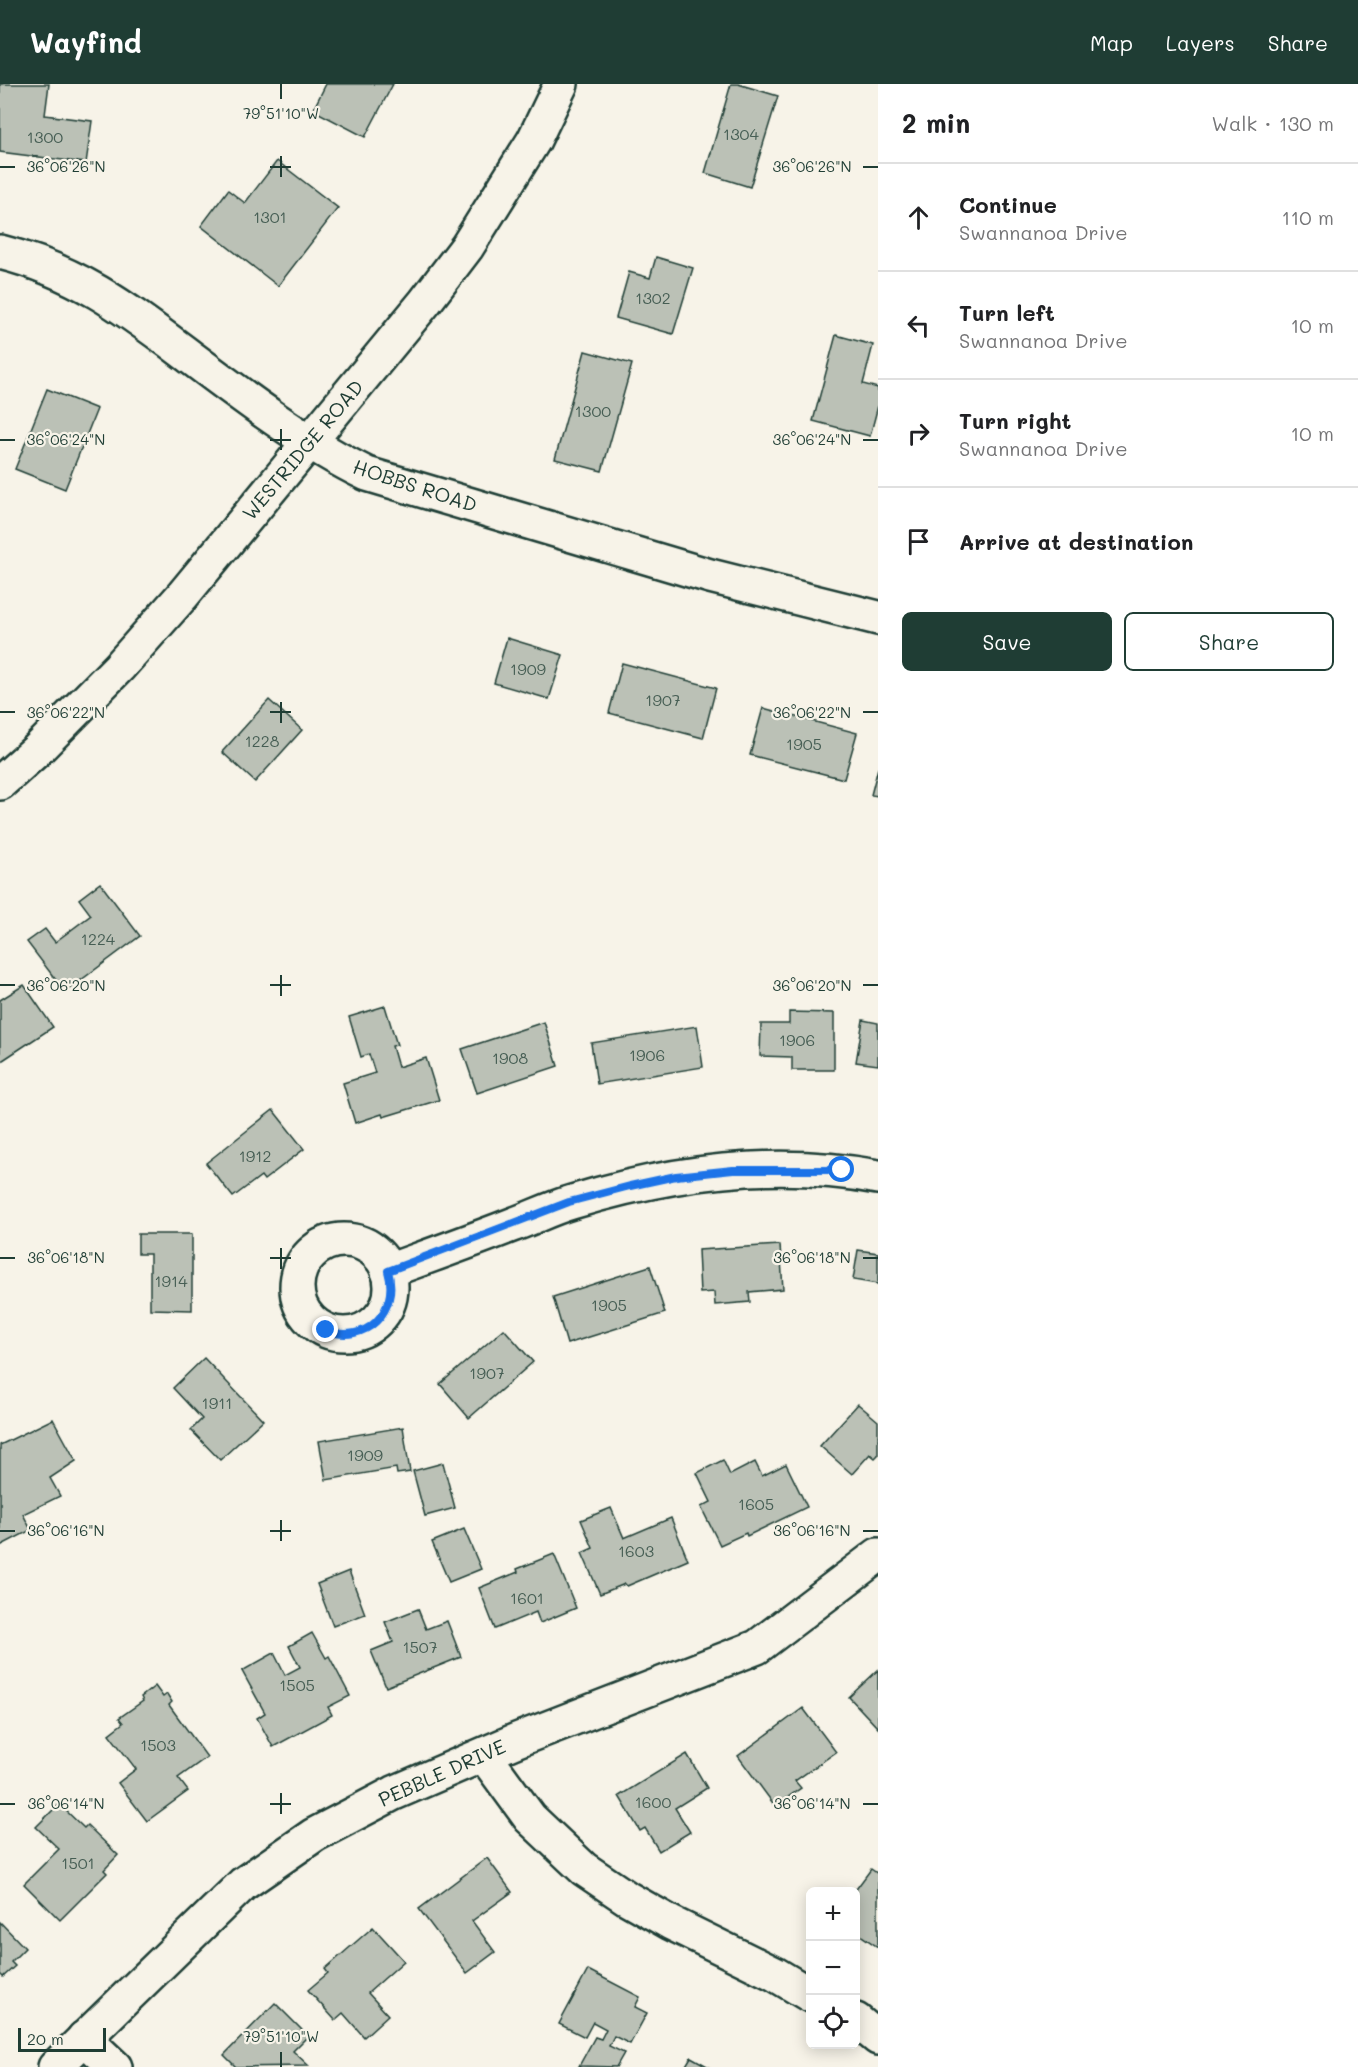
<!DOCTYPE html>
<html lang="en">
<head>
<meta charset="utf-8">
<style>
	:root { --surface:#fff; --page:#f2f2f2; --text:#202124; --muted:#757577; --line:#e0e0e0; --accent:#1f3d34 }
	body { margin:0; font-family:Mali,sans-serif; background:var(--page); color:var(--text) }
	.controls { position:absolute; right:18px; bottom:18px; display:grid; overflow:hidden; border-radius:9px; box-shadow:0 3px 15px #0003 }
	.controls button { width:54px; height:54px; display:grid; place-items:center; padding:0; border:0; border-bottom:2px solid var(--line); background:var(--surface); color:var(--text); font:30px sans-serif }
	.scale { position:absolute; left:18px; bottom:15px; width:88px; box-sizing:border-box; padding-left:6px; border:3px solid #1f3d34; border-top:0; font-size:16px; line-height:21px; white-space:nowrap; color:#1f3d34; -webkit-text-stroke:4px #f7f3e8; paint-order:stroke }
	.stop { position:absolute; width:18px; height:18px; margin:-14px; border:4px solid #1a73e8; border-radius:50%; background:#fff }
	.stop.end { background:#1a73e8; border-color:#fff; box-shadow:0 2px 6px #0008 }
	.list { margin:0; padding:0; list-style:none }
	h2 { display:flex; justify-content:space-between; align-items:center; height:78px; margin:0; padding:0 24px; font-size:26px }
	h2 small { font-size:20px; font-weight:400; color:var(--muted) }
	.list li { display:grid; grid-template-columns:39px 1fr auto; gap:18px; align-items:center; box-sizing:border-box; height:108px; padding:0 24px; border-top:2px solid var(--line) }
	.list b { display:block; font-size:22px; white-space:nowrap }
	.list p { margin:0; font-size:20px; white-space:nowrap; color:var(--muted) }
	.list em { font-size:20px; font-style:normal; color:var(--muted) }
	.actions { display:flex; gap:12px; padding:18px 24px }
	.actions a { flex:1; padding:14px 0; border:2px solid var(--accent); border-radius:9px; text-align:center; font-size:21px; color:var(--accent) }
	.actions .main { background:var(--accent); color:#fff }
	.icon { flex:none; width:33px; height:33px; fill:none; stroke:currentColor; stroke-width:2; stroke-linecap:round; stroke-linejoin:round }
	.map { position:relative; flex:none; width:878px; height:1983px; overflow:hidden }
	header { display:flex; align-items:center; gap:36px; box-sizing:border-box; height:84px; padding:0 30px; background:var(--accent); color:#fff }
	header strong { font-size:28px }
	nav { display:flex; gap:33px; margin-inline-start:auto; font-size:21px }
	main { display:flex }
	aside { flex:1; background:var(--surface) }
	.map>svg:first-child { display:block }
	.building { fill:#bbc1b6; stroke:#1f3d34; stroke-width:1.5 }
	.lines { fill:none; stroke-linecap:round; stroke-linejoin:round }
	.street-casing { stroke:#1f3d34; stroke-width:38 }
	.secondary-casing { stroke:#1f3d34; stroke-width:38 }
	.street { stroke:#f7f3e8; stroke-width:33 }
	.secondary { stroke:#f7f3e8; stroke-width:33 }
	.route { stroke:#1a73e8; stroke-width:8 }
	.ticks { fill:none; stroke:#1f3d34; stroke-width:2 }
	.labels { text-anchor:middle; stroke-width:4.5; stroke-linejoin:round; paint-order:stroke }
	.number-label { font-size:16px; fill:#465e54 }
	.street-label { font-size:20px; fill:#1f3d34; stroke:#f7f3e8 }
	.ticks-label { font-size:15px; text-anchor:middle; fill:#1f3d34; stroke:#f7f3e8; stroke-width:4.5; stroke-linejoin:round; paint-order:stroke }
</style>
</head>
<body>
<header>
<strong>Wayfind</strong>
<nav><a>Map</a><a>Layers</a><a>Share</a></nav>
</header>
<main>
<div class="map">
<svg width="878" height="1983" viewBox="0 0 878 1983">
	<rect width="100%" height="100%" fill="#f7f3e8"/>
	<filter id="ink" filterUnits="userSpaceOnUse"><feTurbulence type="fractalNoise" baseFrequency=".0167" numOctaves="2"/><feDisplacementMap in="SourceGraphic" scale="12" xChannelSelector="R" yChannelSelector="G"/><feConvolveMatrix kernelMatrix="1 2 1 2 8 2 1 2 1" color-interpolation-filters="sRGB"/></filter>
	<g filter="url(#ink)">
		<g class="building">
			<polygon points="0,0 49,0 45,31 92,37 86,79 0,68"/>
			<polygon points="326,0 393,0 365,53 313,26"/>
			<polygon points="731,0 738,0 778,12 750,103 705,89"/>
			<polygon points="277,77 338,124 278,202 201,142 228,106 245,119"/>
			<polygon points="656,173 693,184 673,250 616,234 629,188 650,194"/>
			<polygon points="836,251 873,261 863,300 878,304 878,322 870,352 813,337"/>
			<polygon points="585,267 632,280 602,387 555,375"/>
			<polygon points="47,305 97,325 65,405 15,385"/>
			<polygon points="507,554 563,571 549,615 494,599"/>
			<polygon points="622,579 716,604 703,654 609,629"/>
			<polygon points="269,616 302,646 255,698 222,668"/>
			<polygon points="763,624 857,649 844,695 750,671"/>
			<polygon points="878,684 878,712 871,711"/>
			<polygon points="100,799 140,852 65,908 27,858 45,845 55,858 91,831 79,815"/>
			<polygon points="24,901 53,943 0,978 0,916"/>
			<polygon points="385,922 397,961 392,962 398,983 426,974 439,1016 383,1033 382,1030 355,1039 343,999 375,989 369,970 361,973 349,933"/>
			<polygon points="789,928 834,929 834,986 792,986 792,973 760,972 761,940 789,940"/>
			<polygon points="863,936 878,939 878,981 856,978"/>
			<polygon points="544,938 558,982 477,1009 462,965"/>
			<polygon points="697,942 703,983 597,1000 591,959"/>
			<polygon points="273,1026 304,1065 264,1096 261,1092 233,1113 206,1079"/>
			<polygon points="138,1150 192,1150 192,1226 150,1225 150,1170 138,1170"/>
			<polygon points="780,1161 783,1205 749,1208 750,1218 715,1221 714,1208 700,1209 698,1166"/>
			<polygon points="858,1166 878,1169 878,1200 853,1196"/>
			<polygon points="650,1182 665,1229 567,1260 553,1213"/>
			<polygon points="504,1245 533,1278 469,1334 440,1300"/>
			<polygon points="204,1274 263,1336 220,1376 191,1346 202,1335 173,1304"/>
			<polygon points="858,1320 878,1337 878,1371 875,1374 870,1370 852,1390 820,1362"/>
			<polygon points="53,1335 76,1377 50,1394 60,1412 23,1430 31,1446 0,1462 0,1361"/>
			<polygon points="403,1343 410,1388 397,1390 396,1384 326,1396 319,1357"/>
			<polygon points="723,1376 730,1391 755,1378 762,1392 786,1380 807,1423 747,1452 746,1449 720,1461 701,1423 711,1418 697,1389"/>
			<polygon points="443,1379 455,1424 425,1432 413,1387"/>
			<polygon points="611,1424 624,1454 671,1434 688,1476 627,1502 625,1500 600,1510 582,1469 593,1464 581,1436"/>
			<polygon points="464,1445 481,1485 449,1498 432,1458"/>
			<polygon points="554,1470 576,1524 540,1539 536,1528 495,1545 479,1504 518,1488 517,1485"/>
			<polygon points="349,1487 365,1530 333,1542 317,1500"/>
			<polygon points="418,1525 426,1545 447,1537 461,1573 386,1603 371,1567 393,1558 385,1538"/>
			<polygon points="312,1549 326,1574 329,1572 350,1612 328,1623 332,1631 273,1663 257,1634 265,1629 242,1587 274,1569 285,1591 300,1583 289,1562"/>
			<polygon points="878,1586 878,1644 849,1613"/>
			<polygon points="155,1602 163,1613 167,1610 172,1618 169,1621 207,1673 178,1694 188,1707 147,1737 118,1699 136,1685 109,1650 123,1639 119,1634 143,1617 141,1613"/>
			<polygon points="803,1624 836,1668 795,1697 801,1704 775,1722 738,1672"/>
			<polygon points="687,1670 707,1704 675,1724 690,1748 659,1767 645,1744 640,1747 619,1712"/>
			<polygon points="59,1720 84,1744 87,1741 118,1771 104,1786 107,1789 60,1836 24,1800 59,1765 36,1743"/>
			<polygon points="487,1774 512,1808 472,1837 495,1868 467,1889 419,1825"/>
			<polygon points="871,1785 878,1790 878,1863 856,1848 854,1808"/>
			<polygon points="0,1838 25,1864 11,1878 15,1882 3,1893 0,1890"/>
			<polygon points="373,1843 404,1877 368,1909 388,1931 364,1953 343,1929 335,1936 308,1906 328,1889 325,1885"/>
			<polygon points="588,1886 640,1913 635,1923 647,1929 630,1960 614,1952 609,1962 624,1969 616,1983 579,1982 595,1953 601,1955 606,1945 593,1938 585,1953 559,1940"/>
			<polygon points="275,1919 308,1952 293,1967 309,1982 236,1983 224,1971"/>
			<polygon points="691,1973 709,1983 685,1983"/>
		</g>
		<g class="lines">
			<defs>
				<g id="street">
					<circle cx="344" cy="1203" r="47"/>
					<path d="M388,1187C429,1172 471,1157 512,1141C532,1134 551,1124 572,1118C670,1088 777,1074 878,1093"/>
					<polyline points="484,1671 530,1734 584,1785 627,1814 671,1839 775,1890 810,1911"/>
					<polyline points="856,1936 878,1954"/>
					<polyline points="84,1954 115,1983"/>
					<polyline points="55,1983 243,1800 314,1751 394,1709 517,1656 757,1563 878,1471"/>
				</g>
				<g id="secondary">
					<path d="M0,168C80,188 129,227 193,275C246,315 307,361 367,390L710,492L878,534"/>
					<polyline points="0,699 37,666 119,583 183,511 425,218 467,163 534,56 561,0"/>
				</g>
			</defs>
			<use href="#street" class="street-casing"/>
			<use href="#secondary" class="secondary-casing"/>
			<use href="#street" class="street"/>
			<use href="#secondary" class="secondary"/>
		</g>
	</g>
	<g class="lines" filter="url(#ink)">
		<path class="route" d="M326,1246C365,1262 400,1227 388,1187L569,1118L630,1102L676,1092L733,1086H842"/>
	</g>
	<path class="ticks" d="M281,0V15M281,72V93M0,83H15M270,83H291M863,83H878M281,345V366M0,356H15M270,356H291M863,356H878M281,618V639M0,628H15M270,628H291M863,628H878M281,891V912M0,901H15M270,901H291M863,901H878M281,1164V1185M0,1174H15M270,1174H291M863,1174H878M281,1436V1457M0,1447H15M270,1447H291M863,1447H878M281,1709V1730M0,1720H15M270,1720H291M863,1720H878M281,1968V1983"/>
	<g class="labels">
		<g class="number-label">
			<text x="741" y="56">1304</text>
			<text x="45" y="59">1300</text>
			<text x="270" y="139">1301</text>
			<text x="653" y="220">1302</text>
			<text x="593" y="333">1300</text>
			<text x="528" y="591">1909</text>
			<text x="663" y="622">1907</text>
			<text x="262" y="663">1228</text>
			<text x="804" y="666">1905</text>
			<text x="98" y="861">1224</text>
			<text x="797" y="962">1906</text>
			<text x="647" y="977">1906</text>
			<text x="510" y="980">1908</text>
			<text x="255" y="1078">1912</text>
			<text x="171" y="1203">1914</text>
			<text x="609" y="1227">1905</text>
			<text x="487" y="1295">1907</text>
			<text x="217" y="1325">1911</text>
			<text x="365" y="1377">1909</text>
			<text x="756" y="1426">1605</text>
			<text x="636" y="1473">1603</text>
			<text x="527" y="1520">1601</text>
			<text x="420" y="1569">1507</text>
			<text x="297" y="1607">1505</text>
			<text x="158" y="1667">1503</text>
			<text x="653" y="1724">1600</text>
			<text x="78" y="1785">1501</text>
		</g>
		<g class="street-label">
			<text transform="translate(303 366) rotate(-50)" y="7">WESTRIDGE ROAD</text>
			<text transform="translate(415 402) rotate(18)" y="7">HOBBS ROAD</text>
			<text transform="translate(442 1689) rotate(-24)" y="7">PEBBLE DRIVE</text>
		</g>
	</g>
	<g class="ticks-label">
		<text x="281" y="35">79°51'10"W</text>
		<text x="66" y="88">36°06'26"N</text>
		<text x="812" y="88">36°06'26"N</text>
		<text x="66" y="361">36°06'24"N</text>
		<text x="812" y="361">36°06'24"N</text>
		<text x="66" y="634">36°06'22"N</text>
		<text x="812" y="634">36°06'22"N</text>
		<text x="66" y="907">36°06'20"N</text>
		<text x="812" y="907">36°06'20"N</text>
		<text x="66" y="1179">36°06'18"N</text>
		<text x="812" y="1179">36°06'18"N</text>
		<text x="66" y="1452">36°06'16"N</text>
		<text x="812" y="1452">36°06'16"N</text>
		<text x="66" y="1725">36°06'14"N</text>
		<text x="812" y="1725">36°06'14"N</text>
		<text x="281" y="1958">79°51'10"W</text>
	</g>
</svg>
<div class="controls">
<button>+</button>
<button>−</button>
<button><svg class="icon" aria-label="locate" viewBox="0 0 24 24"><circle cx="12" cy="12" r="6"/><path d="M12 2v4M12 18v4M2 12h4M18 12h4"/></svg></button>
</div>
<div class="scale">20 m</div>
<div class="stop" style="left:842px;top:1086px"></div>
<div class="stop end" style="left:326px;top:1246px"></div>
</div>
<aside>
<h2>2 min<small>Walk · 130 m</small></h2>
<ul class="list">
<li><svg class="icon" aria-label="ahead" viewBox="0 0 24 24"><path d="M12 20V5M6 11l6-6 6 6"/></svg><div><b>Continue</b><p>Swannanoa Drive</p></div><em>110 m</em></li>
<li><svg class="icon" aria-label="left" viewBox="0 0 24 24"><path d="M17 20v-9H6M10 6l-5 5 5 5"/></svg><div><b>Turn left</b><p>Swannanoa Drive</p></div><em>10 m</em></li>
<li><svg class="icon" aria-label="right" viewBox="0 0 24 24"><path d="M7 20v-9h11M14 6l5 5-5 5"/></svg><div><b>Turn right</b><p>Swannanoa Drive</p></div><em>10 m</em></li>
<li><svg class="icon" aria-label="arrive" viewBox="0 0 24 24"><path d="M6 21V4h12l-3 4 3 4H6"/></svg><div><b>Arrive at destination</b></div></li>
</ul>
<div class="actions"><a class="main">Save</a><a>Share</a></div>
</aside>
</main>
</body>
</html>
